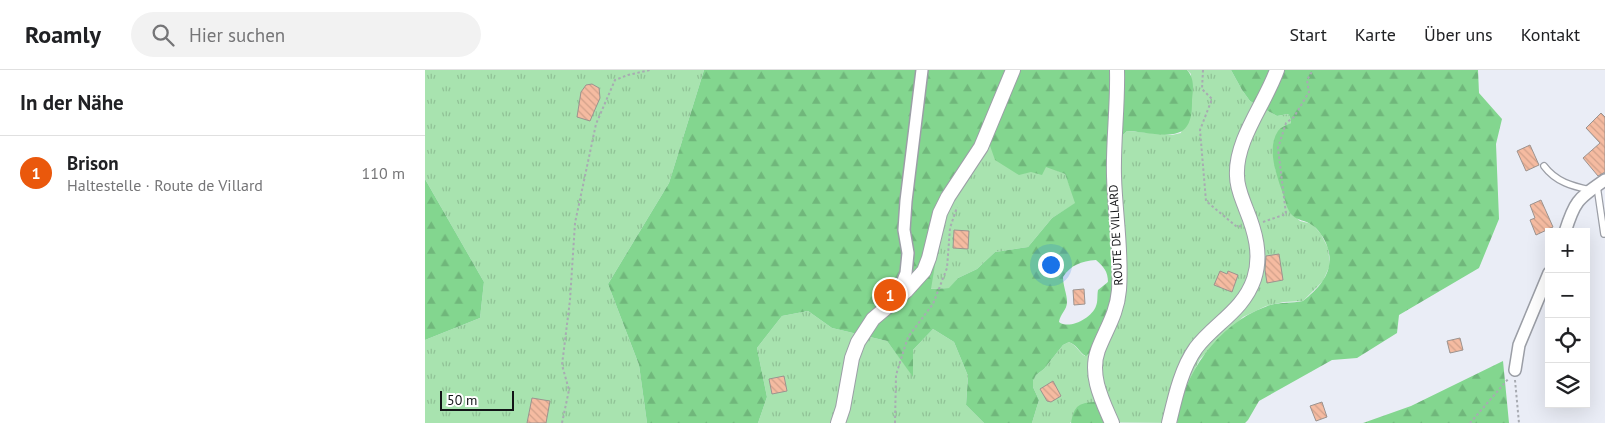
<!DOCTYPE html>
<html lang="de">
<head>
<meta charset="utf-8">
<style>
	:root { --surface:#fff; --page:#f2f2f2; --text:#202124; --muted:#757577; --line:#e0e0e0; --accent:#ea580c }
	body { margin:0; font-family:"PT Sans",sans-serif; background:var(--page); color:var(--text) }
	.controls { position:absolute; right:15px; bottom:15px; display:grid; overflow:hidden; border-radius:0px; box-shadow:0 5px 20px #0002 }
	.controls button { width:45px; height:45px; display:grid; place-items:center; padding:0; border:0; border-bottom:1px solid var(--line); background:var(--surface); color:var(--text); font:25px sans-serif }
	.scale { position:absolute; left:15px; bottom:12px; width:74px; box-sizing:border-box; padding-left:5px; border:2px solid #131417; border-top:0; font-size:14px; line-height:18px; white-space:nowrap; color:#131417; -webkit-text-stroke:4px #fff; paint-order:stroke }
	.you { position:absolute; left:625px; top:194px; width:18px; height:18px; margin:-12px; border:4px solid #fff; border-radius:50%; background:#1a73e8; box-shadow:0 0 0 8px #1a73e833 }
	.badge { display:grid; place-items:center; width:32px; height:32px; border-radius:50%; background:var(--accent); color:#fff; font-size:16px; font-weight:700 }
	.pin { position:absolute; translate:-50% -50%; border:2px solid #fff; box-shadow:0 1px 5px #0006 }
	.list { margin:0; padding:0; list-style:none }
	h2 { display:flex; justify-content:space-between; align-items:center; height:65px; margin:0; padding:0 20px; font-size:21px }
	h2 small { font-size:16px; font-weight:400; color:var(--muted) }
	.list li { display:grid; grid-template-columns:32px 1fr auto; gap:15px; align-items:center; box-sizing:border-box; height:75px; padding:0 20px; border-top:1px solid var(--line) }
	.list b { display:block; font-size:19px; white-space:nowrap }
	.list p { margin:0; font-size:16px; white-space:nowrap; color:var(--muted) }
	.list em { font-size:16px; font-style:normal; color:var(--muted) }
	.icon { flex:none; width:28px; height:28px; fill:none; stroke:currentColor; stroke-width:2; stroke-linecap:round; stroke-linejoin:round }
	.map { position:relative; flex:none; width:1180px; height:353px; overflow:hidden }
	header { display:flex; align-items:center; gap:30px; box-sizing:border-box; height:70px; padding:0 25px; background:var(--surface); border-bottom:1px solid var(--line) }
	header strong { font-size:24px }
	nav { display:flex; gap:28px; margin-inline-start:auto; font-size:18px }
	.search { width:350px; height:45px; background:var(--page); display:flex; align-items:center; gap:12px; box-sizing:border-box; padding:0 18px; border-radius:28px; color:var(--muted); font-size:19px }
	main { display:flex }
	aside { flex:1; background:var(--surface) }
	.map>svg:first-child { display:block }
	.grass { fill:url(#grass-tufts) }
	.forest { fill:url(#forest-firs); fill-rule:evenodd }
	.building { fill:url(#building-back-hatch); stroke:#9c938f }
	.lines { fill:none; stroke-linecap:round; stroke-linejoin:round }
	.service-casing { stroke:#9b9ea6; stroke-width:8 }
	.minor-casing { stroke:#9b9ea6; stroke-width:14 }
	.tertiary-casing { stroke:#9b9ea6; stroke-width:16 }
	.path { stroke:#a8abb2; stroke-width:2; stroke-dasharray:2.5 2.5; stroke-linecap:butt }
	.service { stroke:#fff; stroke-width:5.5 }
	.minor { stroke:#fff; stroke-width:11 }
	.tertiary { stroke:#fff; stroke-width:14 }
	.labels { text-anchor:middle; stroke-width:4; stroke-linejoin:round; paint-order:stroke }
	.street-label { font-size:12px; fill:#131417; stroke:#fff }
</style>
</head>
<body>
<header>
<strong>Roamly</strong>
<div class="search"><svg class="icon" aria-label="search" viewBox="0 0 24 24"><circle cx="10" cy="10" r="6"/><path d="M15 15l6 6"/></svg>Hier suchen</div>
<nav><a>Start</a><a>Karte</a><a>Über uns</a><a>Kontakt</a></nav>
</header>
<main>
<aside>
<h2>In der Nähe<small></small></h2>
<ul class="list">
<li><span class="badge">1</span><div><b>Brison</b><p>Haltestelle · Route de Villard</p></div><em>110 m</em></li>
</ul>
</aside>
<div class="map">
<svg width="1180" height="353" viewBox="0 0 1180 353">
	<defs>
		<pattern id="grass-tufts" width="24" height="20" patternUnits="userSpaceOnUse" patternTransform="scale(1.25)"><rect width="24" height="20" fill="#a8e3af"/><path d="M3 7l-1-3M5 7V3M7 7l1-3M15 17l-1-3M17 17v-4M19 17l1-3" fill="none" stroke="#90c296"/></pattern>
		<pattern id="forest-firs" width="22" height="20" patternUnits="userSpaceOnUse" patternTransform="scale(1.25)"><rect width="22" height="20" fill="#83d68f"/><path d="M5 1l3.5 6h-7zM16 11l3.5 6h-7z" fill="#70b77b"/></pattern>
		<pattern id="building-back-hatch" width="6" height="6" patternUnits="userSpaceOnUse" patternTransform="scale(1.25)"><rect width="6" height="6" fill="#f5bba1"/><path d="M-1 5l2 2M0 0l6 6M5-1l2 2" fill="none" stroke="#d1a08a"/></pattern>
	</defs>
	<rect width="100%" height="100%" fill="#eaedf6"/>
	<g class="grass">
		<polygon points="0,0 279,0 244,113 183,214 214,295 222,353 0,353 0,270 55,248 59,212 0,109"/>
		<path d="M762,0H806L817,20L825,31L852,46L863,44L865,47L866,53L854,60L850,98L864,140L875,151L887,154L896,164L903,178L905,195L898,211L878,231L859,232L841,236L818,247L775,289L763,313L753,345L752,353L645,352L646,353H607L614,330L608,317V311L611,305L619,299L638,275L644,272C653,276 654,283 660,286L687,198L686,185L687,139L698,65L702,61L747,65L756,63L766,4Z"/>
		<polygon points="562,70 640,104 651,133 627,148 603,177 570,182 552,199 533,208 525,218 505,219 516,159 530,123"/>
		<polygon points="383,241 407,258 462,271 488,306 488,280 508,259 529,272 543,306 541,335 559,353 333,353 342,327 332,278 357,246"/>
	</g>
	<g class="forest">
		<path d="M279,0H762C770,9 768,19 767,30C767,38 767,49 762,56C752,72 718,61 702,61L698,65L687,139L686,185L687,231L667,281L661,286C654,283 654,276 644,272L638,275L619,299L611,305L608,311V317L614,330L607,353H559L541,335L543,306L529,272L508,259L488,280V307L462,271L407,258L383,241L357,246L332,278L342,327L333,353H222L214,295L183,214L244,113ZM563,70L570,90L594,105L606,102L617,105L621,97L640,104L650,133L627,148L603,177L570,182L552,199L533,208L524,218L506,219L516,159L530,123ZM671,190C678,196 683,201 683,212L673,220C672,225 673,232 671,236C667,248 644,260 634,252C635,244 642,240 642,232C642,224 638,216 638,207C646,195 656,191 671,190Z"/>
		<path d="M806,0H1053L1054,23L1077,49L1071,74L1074,149L1054,198L974,245L972,263L932,288L907,290L834,331L823,350L820,353H752C757,304 794,254 840,237C854,231 865,234 878,231C899,214 913,196 899,169C896,164 892,158 887,155C881,150 873,151 867,145C862,140 860,130 858,124C852,106 841,79 853,61C856,57 862,55 866,53L865,47L863,44L852,46L825,31L817,20Z"/>
		<polygon points="0,109 59,212 55,248 0,270"/>
		<polygon points="1078,291 1084,353 938,353 986,336"/>
		<path d="M670,332L682,342L688,353H646C649,336 653,333 670,332Z"/>
	</g>
	<g class="building">
		<polygon points="167,14 174,18 175,28 165,51 152,47 156,22 161,15"/>
		<polygon points="1176,43 1180,47 1180,102 1173,106 1158,88 1175,73 1161,58"/>
		<polygon points="1105,75 1114,95 1101,101 1092,81"/>
		<polygon points="1116,130 1128,157 1111,165 1105,150 1110,148 1105,135"/>
		<polygon points="529,160 544,161 543,179 528,178"/>
		<polygon points="854,184 858,210 842,213 840,200 841,186"/>
		<polygon points="795,201 802,204 803,201 813,205 807,222 789,215"/>
		<polygon points="659,219 660,234 649,235 648,220"/>
		<polygon points="1035,268 1038,280 1025,283 1022,271"/>
		<polygon points="359,306 362,321 347,324 344,309"/>
		<polygon points="628,311 636,326 626,332 622,331 615,319"/>
		<polygon points="107,328 125,331 121,353 102,353"/>
		<polygon points="897,332 902,347 891,351 885,336"/>
	</g>
	<g class="lines">
		<defs>
			<g id="service">
				<path d="M1119,96C1131,112 1147,116 1165,120"/>
				<polyline points="1172,116 1179,164"/>
			</g>
			<g id="minor">
				<path d="M1140,162C1150,130 1153,129 1180,110"/>
				<polyline points="470,230 481,203 483,183 479,160 481,131 497,0"/>
				<polyline points="1090,300 1094,275 1124,203"/>
			</g>
			<g id="tertiary">
				<polyline points="413,353 418,338 427,288 433,272 448,249 481,221 499,201 504,188 515,143 523,127 556,77 588,0"/>
				<path d="M687,353C677,330 664,305 673,280C681,259 692,244 694,220C697,182 690,144 689,106C688,71 693,36 692,0"/>
				<path d="M744,353C750,328 756,299 771,278C790,253 818,241 829,209C837,185 830,161 821,139C817,128 812,118 812,106C810,70 840,34 852,0"/>
			</g>
		</defs>
		<use href="#service" class="service-casing"/>
		<use href="#minor" class="minor-casing"/>
		<use href="#tertiary" class="tertiary-casing"/>
		<g class="path">
			<polyline points="778,0 777,19 787,29 775,60 781,131 812,157 816,156"/>
			<polyline points="838,152 861,144 853,78 861,53 869,47 884,22 882,10 888,0"/>
			<polyline points="1090,310 1094,353"/>
			<polyline points="137,353 144,320 137,295 145,230 150,153 171,54 190,10 203,5 225,0"/>
			<polyline points="470,353 471,305 483,267 508,234 522,198 525,158 532,137"/>
			<polyline points="1045,353 1084,308"/>
		</g>
		<use href="#service" class="service"/>
		<use href="#minor" class="minor"/>
		<use href="#tertiary" class="tertiary"/>
	</g>
	<g class="labels">
		<g class="street-label">
			<text transform="translate(691 165) rotate(-93)" y="4">ROUTE DE VILLARD</text>
		</g>
	</g>
</svg>
<div class="controls">
<button>+</button>
<button>−</button>
<button><svg class="icon" aria-label="locate" viewBox="0 0 24 24"><circle cx="12" cy="12" r="6"/><path d="M12 2v4M12 18v4M2 12h4M18 12h4"/></svg></button>
<button><svg class="icon" aria-label="layers" viewBox="0 0 24 24"><path d="M12 4l9 5-9 5-9-5zM3 14l9 5 9-5"/></svg></button>
</div>
<div class="scale">50 m</div>
<div class="you"></div>
<div class="pin badge" style="left:465px;top:225px">1</div>
</div>
</main>
</body>
</html>
